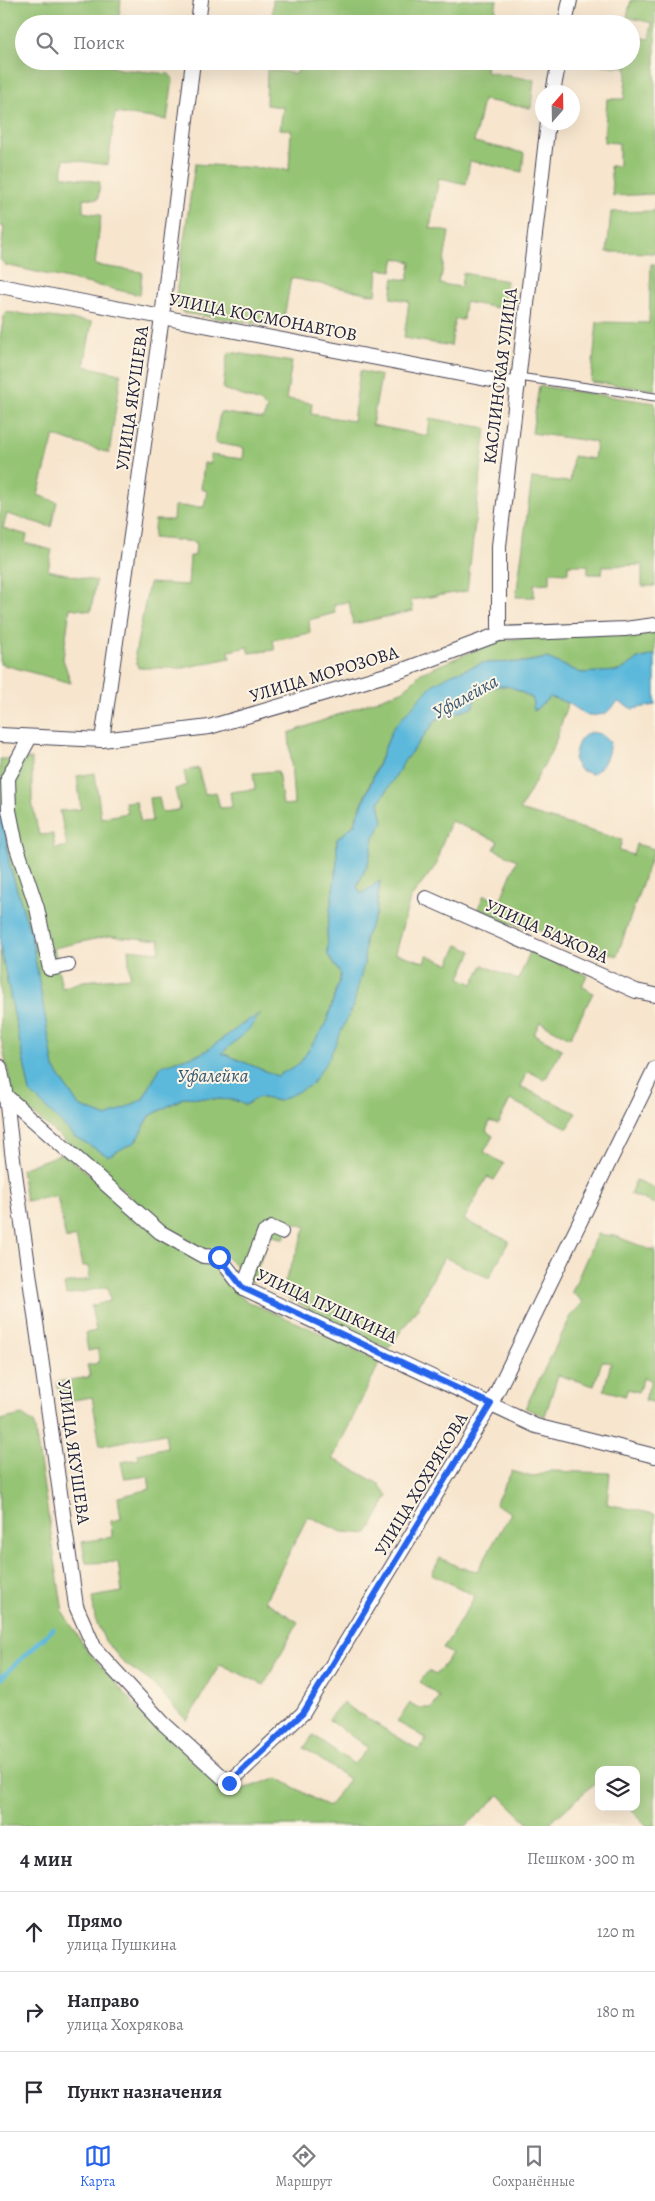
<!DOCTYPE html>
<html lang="ru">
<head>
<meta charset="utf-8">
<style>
	:root { --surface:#fff; --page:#f7f7f7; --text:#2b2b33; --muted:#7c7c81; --line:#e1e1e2; --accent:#2563eb }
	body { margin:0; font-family:Alegreya,serif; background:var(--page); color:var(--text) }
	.controls { position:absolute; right:15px; bottom:15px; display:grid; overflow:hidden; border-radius:10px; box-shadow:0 5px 20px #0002 }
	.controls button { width:45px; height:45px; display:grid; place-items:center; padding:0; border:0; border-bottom:1px solid var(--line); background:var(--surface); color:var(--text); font:25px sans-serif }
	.compass { position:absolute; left:535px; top:85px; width:45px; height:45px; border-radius:50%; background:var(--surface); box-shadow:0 5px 20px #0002; rotate:20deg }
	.stop { position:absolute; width:15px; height:15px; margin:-11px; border:4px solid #2563eb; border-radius:50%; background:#fff }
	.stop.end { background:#2563eb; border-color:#fff; box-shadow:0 1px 5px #0008 }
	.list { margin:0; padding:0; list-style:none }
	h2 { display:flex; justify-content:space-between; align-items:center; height:65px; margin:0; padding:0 20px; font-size:21px }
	h2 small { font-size:16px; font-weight:400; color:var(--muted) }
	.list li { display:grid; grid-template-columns:32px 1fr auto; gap:15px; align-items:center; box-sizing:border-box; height:80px; padding:0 20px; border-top:1px solid var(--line) }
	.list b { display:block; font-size:19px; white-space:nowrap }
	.list p { margin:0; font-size:16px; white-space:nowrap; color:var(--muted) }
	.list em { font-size:16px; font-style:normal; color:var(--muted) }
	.icon { flex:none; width:28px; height:28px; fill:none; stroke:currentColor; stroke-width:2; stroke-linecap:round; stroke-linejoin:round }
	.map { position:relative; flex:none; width:655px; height:1826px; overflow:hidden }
	.search { position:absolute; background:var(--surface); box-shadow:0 5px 20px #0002; left:15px; right:15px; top:15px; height:55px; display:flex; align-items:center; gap:12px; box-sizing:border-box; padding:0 18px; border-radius:28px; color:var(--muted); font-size:19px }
	.sheet { height:305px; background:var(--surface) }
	nav { display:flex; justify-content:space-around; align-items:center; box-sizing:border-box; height:70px; border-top:1px solid var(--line); background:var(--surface); font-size:14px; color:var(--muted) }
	nav a { display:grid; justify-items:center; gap:2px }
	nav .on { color:var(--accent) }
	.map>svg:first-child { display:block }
	.green { fill:#95c474; stroke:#5c7358; fill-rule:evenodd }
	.water { fill:#5db9db; stroke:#406e8b }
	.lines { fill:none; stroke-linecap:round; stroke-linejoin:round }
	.stream { stroke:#5db9db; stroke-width:5 }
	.lane-casing { stroke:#423f51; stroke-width:9 }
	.street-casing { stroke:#423f51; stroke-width:16 }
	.lane { stroke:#fff; stroke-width:7 }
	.street { stroke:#fff; stroke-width:14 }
	.route { stroke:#2563eb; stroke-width:6 }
	.labels { text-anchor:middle; stroke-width:4; stroke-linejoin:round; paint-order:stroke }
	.street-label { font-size:18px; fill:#22223b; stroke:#fcf5e5 }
	.water-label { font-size:19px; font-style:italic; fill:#375773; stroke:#fcf5e5 }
</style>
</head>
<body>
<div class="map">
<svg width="655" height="1826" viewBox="0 0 655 1826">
	<rect width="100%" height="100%" fill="#fcf5e5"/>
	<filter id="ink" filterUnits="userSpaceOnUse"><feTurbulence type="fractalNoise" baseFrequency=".02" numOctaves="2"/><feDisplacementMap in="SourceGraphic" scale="10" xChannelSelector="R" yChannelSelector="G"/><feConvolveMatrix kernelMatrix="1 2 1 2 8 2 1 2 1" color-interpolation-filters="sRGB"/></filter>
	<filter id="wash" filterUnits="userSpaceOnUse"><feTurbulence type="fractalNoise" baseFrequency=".0096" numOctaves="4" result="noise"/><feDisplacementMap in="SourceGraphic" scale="20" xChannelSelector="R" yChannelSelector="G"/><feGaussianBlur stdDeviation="1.12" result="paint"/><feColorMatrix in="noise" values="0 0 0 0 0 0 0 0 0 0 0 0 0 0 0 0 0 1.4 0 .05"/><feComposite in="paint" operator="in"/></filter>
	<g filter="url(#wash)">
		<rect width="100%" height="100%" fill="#f7e5cd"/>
		<g class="green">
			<polygon points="0,0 121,0 118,24 24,24 24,61 98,61 98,63 120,69 169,74 173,79 167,120 115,113 108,165 64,159 62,176 100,182 98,199 83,198 83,212 101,215 95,265 142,272 140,295 5,265 0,259 4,227 0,226"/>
			<polygon points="273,0 497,0 493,24 272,24"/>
			<polygon points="631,0 655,0 655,194 613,196 610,166 619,166 619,143 604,142 607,99 624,99 627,67 582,63 582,61 631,61 631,36 649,39 652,23 627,17"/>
			<polygon points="299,61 487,61 486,72 534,80 531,108 483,100 474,142 524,153 522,172 470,161 466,184 439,178 430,228 449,232 440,284 461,287 463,273 507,281 504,309 465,302 463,320 455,319 451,346 404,338 409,301 391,298 394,278 408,280 411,262 395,258 392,271 378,269 376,295 291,278 284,318 279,327 183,313 175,302 195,164 289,170 291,130 280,129 283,107 266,105 267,69 297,74"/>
			<polygon points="655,201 655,253 607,252 611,212 654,211"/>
			<polygon points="651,264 655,264 655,390 591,382 597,322 649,323"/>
			<polygon points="5,312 92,322 84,366 121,374 109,453 54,436 38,495 57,502 51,527 7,514 3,528 27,535 25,543 52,550 48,570 96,581 91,611 70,608 63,659 71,683 0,664 0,337"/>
			<polygon points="230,352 292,362 286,399 312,403 311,414 353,421 360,371 381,376 372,425 428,436 430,418 486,428 467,591 411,600 413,611 353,624 349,602 334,604 335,613 309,620 310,633 273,640 275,650 249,653 248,647 229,651 230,658 183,668 138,668 135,654 149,583 188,585 190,556 195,556 196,542 153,538 155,520 173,520 174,506 204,507 207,491 201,489 204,463 210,464 211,455 243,459 244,448 215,443 220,412 263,419 267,409 260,402 223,389 227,357"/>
			<polygon points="539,386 655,403 655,586 642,586 642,565 603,566 602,574 588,574 588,565 568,565 568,573 550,572 550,583 534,584 534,597 516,597 532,478 570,482 573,456 594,459 596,442 532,433"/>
			<path d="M655,629V655L638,659L620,671L581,673L547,658L525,662L483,663L393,728L353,825L337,839V864L327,930L328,955L341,974L326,1024L299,1065L277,1076L222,1053L249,1029L260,1014L244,1023L203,1053L161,1066L143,1099L107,1117L79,1106L54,1068L31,935L10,867L0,801V759H32V802L39,835L53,834L55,849L67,846L60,811L81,809L77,776L95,773L101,818L127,813L125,802L136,801L141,822L152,821L149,798L159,797L162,812L180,810L175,789L187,785L184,771L198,768L205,794L216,792L220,808L232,807L230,792L255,789L253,773L278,771L283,805L294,804L289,733L404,690L421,673L499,640ZM109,936L160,940L159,952L128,949L130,977L83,981L62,988L54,948Z"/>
			<polygon points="508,685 532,698 534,710 550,697 568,703 554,746 520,810 622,840 619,851 633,855 636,844 654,849 617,956 574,939 509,923 478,908 484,895 500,901 517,860 494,849 498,841 451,821 439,852 437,864 410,899 395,953 424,962 427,955 449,964 458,945 472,951 460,978 473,984 483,965 518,980 530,952 587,975 582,986 593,993 570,1038 540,1022 534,1034 562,1049 545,1080 528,1071 520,1086 576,1113 568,1128 510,1100 498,1124 490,1121 486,1131 493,1136 484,1152 504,1164 494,1180 487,1177 464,1220 509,1241 489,1278 444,1257 417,1309 388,1349 280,1294 306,1227 291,1222 284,1239 270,1235 252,1283 222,1253 205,1250 161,1225 103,1172 21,1104 12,1093 0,1033 0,946 30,1092 75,1137 135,1142 150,1116 185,1097 234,1100 245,1105 258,1097 279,1101 364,964 365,938 376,914 380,882 361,894 357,886 368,864 374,838 383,822 379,803 405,760 437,719 472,708 478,693 492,687"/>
			<polygon points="63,1153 196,1260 212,1265 227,1285 246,1301 309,1328 380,1362 333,1458 379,1484 388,1496 368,1534 342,1532 308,1516 265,1601 298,1622 264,1685 220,1664 187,1721 151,1682 124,1663 105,1641 95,1619 92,1597 122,1592 118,1562 86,1563 82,1542 112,1537 111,1521 121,1519 118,1497 150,1489 148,1476 125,1479 121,1462 139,1459 138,1454 167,1447 165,1433 100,1446 92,1397 61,1402 57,1382 90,1377 87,1365 99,1363 98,1349 88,1351 85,1333 96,1331 91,1306 110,1301 108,1287 66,1295 64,1284 90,1279 88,1266 82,1266 76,1237 66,1239 57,1196 26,1201 21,1169"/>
			<polygon points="636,1180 655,1188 655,1204 630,1194"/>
			<polygon points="597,1234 615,1236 654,1251 655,1248 655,1403 645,1400 651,1380 644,1377 638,1392 628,1389 625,1396 604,1390 611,1363 602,1361 594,1386 558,1375 545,1416 525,1408 571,1316 583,1302 572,1292"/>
			<polygon points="22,1415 34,1423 63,1612 86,1649 142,1713 216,1783 236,1791 278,1778 328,1807 349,1779 304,1748 313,1735 354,1764 368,1748 328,1719 342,1703 419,1750 426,1738 397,1722 410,1703 419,1708 432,1708 440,1697 420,1682 428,1671 436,1675 452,1654 443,1649 475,1596 432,1574 440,1558 459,1567 477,1571 511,1513 495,1504 512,1471 532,1477 552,1471 610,1473 607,1504 655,1514 655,1826 647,1826 628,1807 636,1807 636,1770 599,1770 599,1779 547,1826 531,1826 499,1795 466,1826 0,1826 0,1420"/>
		</g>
		<g class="water">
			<path d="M655,655V705L633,709L618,702L605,714L588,716L568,703L550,697L534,711L532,698C508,685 505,681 478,693L472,708L437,719L405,760L379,803L383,821L374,838L368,864L357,886L361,894L380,881L376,914L365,938L364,964L353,1006L329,1058L311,1085L279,1101L258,1097L245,1105L234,1100L185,1097L150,1116L135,1142L108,1156L75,1137L30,1092L0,946V801L10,867L31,935L54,1068L79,1106L107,1117L143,1099L161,1066L203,1053L244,1023L261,1013L249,1029L222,1053L277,1076L299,1064L326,1024L341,975L328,955L327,930L337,864V839L354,825L393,728L432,685L452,674L483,663L525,662L547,658L581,673L620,671L638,659Z"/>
			<path d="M590,732L601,734L610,742C608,757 605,766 592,774L580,770L574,761C576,748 577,739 590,732Z"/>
		</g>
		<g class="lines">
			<polyline class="stream" points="0,1679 53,1629"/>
		</g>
	</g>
	<g filter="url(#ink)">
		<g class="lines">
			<defs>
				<polyline id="lane" points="519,377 655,397"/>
				<g id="street">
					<polyline points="198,24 201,0"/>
					<polyline points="565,24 570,0"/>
					<polyline points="553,92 559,61"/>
					<polyline points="0,286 518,385"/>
					<polyline points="499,634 499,546 548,122"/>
					<polyline points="0,735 102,740 209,727 403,670 499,634 625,629 655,625"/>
					<polyline points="30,737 8,778 9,810 16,845 37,908 50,969 68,965"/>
					<polyline points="102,740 162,317 193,61"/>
					<polyline points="426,898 636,991 655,995"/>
					<polyline points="0,1067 6,1096 12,1152 76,1606 95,1649 163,1723 229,1783 303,1713 491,1404 655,1068"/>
					<polyline points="6,1096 160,1232 203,1256 219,1257 243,1288 536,1426 655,1456"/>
					<polyline points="243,1288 264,1233 272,1228 281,1232"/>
				</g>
			</defs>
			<use href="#lane" class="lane-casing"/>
			<use href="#street" class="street-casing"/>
			<use href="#lane" class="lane"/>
			<use href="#street" class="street"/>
		</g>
	</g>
	<g class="lines" filter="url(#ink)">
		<polyline class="route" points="219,1257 243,1288 491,1404 303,1713 229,1783"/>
	</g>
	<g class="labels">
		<g class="street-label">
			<text transform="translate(263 317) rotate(11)" y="6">УЛИЦА КОСМОНАВТОВ</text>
			<text transform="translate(500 376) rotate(-83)" y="6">КАСЛИНСКАЯ УЛИЦА</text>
			<text transform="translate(132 398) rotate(-82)" y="6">УЛИЦА ЯКУШЕВА</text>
			<text transform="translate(324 674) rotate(-17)" y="6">УЛИЦА МОРОЗОВА</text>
			<text transform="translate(547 931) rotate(24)" y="6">УЛИЦА БАЖОВА</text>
			<text transform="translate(327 1306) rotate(25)" y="6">УЛИЦА ПУШКИНА</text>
			<text transform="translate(74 1452) rotate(82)" y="6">УЛИЦА ЯКУШЕВА</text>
			<text transform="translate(421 1484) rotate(-59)" y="6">УЛИЦА ХОХРЯКОВА</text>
		</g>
		<g class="water-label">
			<text transform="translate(465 696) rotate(-29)" y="7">Уфалейка</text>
			<text x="213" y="1082">Уфалейка</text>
		</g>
	</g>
</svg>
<div class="controls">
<button><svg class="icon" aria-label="layers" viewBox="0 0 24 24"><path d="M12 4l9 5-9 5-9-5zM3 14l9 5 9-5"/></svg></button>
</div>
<svg class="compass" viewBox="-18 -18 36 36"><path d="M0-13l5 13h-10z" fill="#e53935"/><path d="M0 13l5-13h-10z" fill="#7c7c81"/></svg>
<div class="stop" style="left:219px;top:1257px"></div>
<div class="stop end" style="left:229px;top:1783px"></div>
<div class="search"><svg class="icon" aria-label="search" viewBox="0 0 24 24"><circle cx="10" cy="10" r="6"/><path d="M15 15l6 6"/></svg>Поиск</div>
</div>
<section class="sheet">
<h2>4 мин<small>Пешком · 300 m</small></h2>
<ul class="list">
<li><svg class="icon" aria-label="ahead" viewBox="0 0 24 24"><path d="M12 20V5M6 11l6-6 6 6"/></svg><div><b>Прямо</b><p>улица Пушкина</p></div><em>120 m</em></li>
<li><svg class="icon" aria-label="right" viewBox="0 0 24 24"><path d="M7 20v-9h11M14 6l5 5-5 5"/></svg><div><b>Направо</b><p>улица Хохрякова</p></div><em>180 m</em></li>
<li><svg class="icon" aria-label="arrive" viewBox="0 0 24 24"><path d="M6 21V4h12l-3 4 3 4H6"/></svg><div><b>Пункт назначения</b></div></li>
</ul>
</section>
<nav>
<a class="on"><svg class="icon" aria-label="map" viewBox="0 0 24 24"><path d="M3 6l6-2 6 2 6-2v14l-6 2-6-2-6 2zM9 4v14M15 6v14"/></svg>Карта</a>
<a><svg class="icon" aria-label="directions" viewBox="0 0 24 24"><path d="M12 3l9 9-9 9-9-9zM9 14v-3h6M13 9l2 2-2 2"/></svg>Маршрут</a>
<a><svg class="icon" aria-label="saved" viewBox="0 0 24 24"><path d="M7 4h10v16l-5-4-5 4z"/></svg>Сохранённые</a>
</nav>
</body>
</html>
